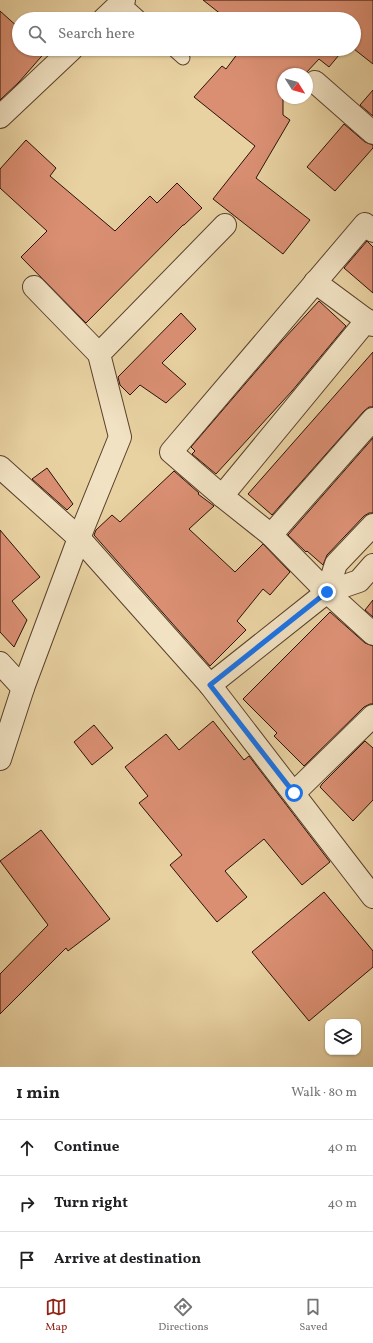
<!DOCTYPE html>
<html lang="en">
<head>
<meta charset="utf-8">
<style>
	:root { --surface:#fff; --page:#f6f6f6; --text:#202124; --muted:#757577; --line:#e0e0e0; --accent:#8f2418 }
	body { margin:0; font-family:Vollkorn,serif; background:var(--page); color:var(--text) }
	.controls { position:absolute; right:12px; bottom:12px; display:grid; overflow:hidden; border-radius:8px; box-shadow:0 1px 3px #0004 }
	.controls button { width:36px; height:36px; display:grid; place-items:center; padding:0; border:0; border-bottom:1px solid var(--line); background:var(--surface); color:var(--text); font:20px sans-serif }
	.compass { position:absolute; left:277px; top:68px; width:36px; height:36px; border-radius:50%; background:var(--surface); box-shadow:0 1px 3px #0004; rotate:127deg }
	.stop { position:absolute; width:12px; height:12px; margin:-9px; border:3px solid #1a73e8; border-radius:50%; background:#fff }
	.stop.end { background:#1a73e8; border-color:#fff; box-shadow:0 1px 4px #0008 }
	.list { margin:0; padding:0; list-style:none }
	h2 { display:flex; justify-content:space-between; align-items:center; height:52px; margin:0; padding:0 16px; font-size:17px }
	h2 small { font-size:13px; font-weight:400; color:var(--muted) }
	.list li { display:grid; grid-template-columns:26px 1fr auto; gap:12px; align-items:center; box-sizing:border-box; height:56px; padding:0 16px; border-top:1px solid var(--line) }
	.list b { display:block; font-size:15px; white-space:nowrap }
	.list em { font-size:13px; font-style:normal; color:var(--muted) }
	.icon { flex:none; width:22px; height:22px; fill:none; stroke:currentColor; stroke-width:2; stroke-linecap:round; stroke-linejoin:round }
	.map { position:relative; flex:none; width:373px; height:1067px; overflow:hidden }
	.search { position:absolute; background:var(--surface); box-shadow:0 1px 3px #0004; left:12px; right:12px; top:12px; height:44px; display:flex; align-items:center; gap:10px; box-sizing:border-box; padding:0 14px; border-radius:22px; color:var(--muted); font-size:15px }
	.sheet { height:220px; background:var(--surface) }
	nav { display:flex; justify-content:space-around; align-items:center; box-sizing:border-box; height:56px; border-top:1px solid var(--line); background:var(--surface); font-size:11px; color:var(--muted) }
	nav a { display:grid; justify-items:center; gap:2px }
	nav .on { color:var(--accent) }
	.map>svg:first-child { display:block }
	.building { fill:#da8f73; stroke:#2a1106 }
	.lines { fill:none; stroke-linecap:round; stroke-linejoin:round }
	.lane-casing { stroke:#5a412d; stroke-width:15 }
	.street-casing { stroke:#5a412d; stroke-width:24 }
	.lane { stroke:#f1e2c3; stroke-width:13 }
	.street { stroke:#f1e2c3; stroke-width:22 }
	.route { stroke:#1a73e8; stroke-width:5 }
</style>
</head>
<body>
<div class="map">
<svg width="373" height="1067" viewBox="0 0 373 1067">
	<rect width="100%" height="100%" fill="#e9d2a2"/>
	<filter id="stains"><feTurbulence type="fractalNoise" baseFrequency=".005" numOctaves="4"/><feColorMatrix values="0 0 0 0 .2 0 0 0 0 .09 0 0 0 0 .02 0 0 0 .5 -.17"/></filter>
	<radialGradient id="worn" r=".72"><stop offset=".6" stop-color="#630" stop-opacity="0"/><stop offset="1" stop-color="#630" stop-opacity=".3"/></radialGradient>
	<g class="building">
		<polygon points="203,0 373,0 373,64 354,49 354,19 227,19"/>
		<polygon points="0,11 19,28 19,49 48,49 19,82 0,100"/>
		<polygon points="241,49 344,49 329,67 319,59 305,74 283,74 283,115 290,120 256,178 310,220 283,254 213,199 255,146 194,97 222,66 226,69"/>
		<polygon points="373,90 373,116 360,105"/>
		<polygon points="344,124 365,142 373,145 373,148 335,191 307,167"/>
		<polygon points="26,140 56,168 50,176 115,231 150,196 157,203 177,183 202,208 184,225 183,225 86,323 21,257 47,231 0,188 0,169"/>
		<polygon points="367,241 373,247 373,293 344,268"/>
		<polygon points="319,301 346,326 292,391 216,474 192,454 195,451 191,447 282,341"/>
		<polygon points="181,313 196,329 162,363 186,384 166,403 140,385 130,395 120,385 118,377"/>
		<polygon points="373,352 373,407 369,407 364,411 272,515 248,494"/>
		<polygon points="373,438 373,513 369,513 364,516 327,555 323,565 307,551 306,552 288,535"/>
		<polygon points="47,468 73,504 67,510 32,479"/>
		<polygon points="174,471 199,493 198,494 214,506 189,529 235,572 263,544 290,572 270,595 263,589 237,621 246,630 210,666 94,535 96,530 112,515 120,522"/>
		<polygon points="0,530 40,577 12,601 27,620 14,647 0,632"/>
		<polygon points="373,600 373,617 365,610"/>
		<polygon points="330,612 365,643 373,646 373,704 370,704 364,707 304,766 274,736 277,733 243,699"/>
		<polygon points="213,721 244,760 249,756 330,862 302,885 264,839 225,871 247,897 217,922 170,865 182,855 139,803 148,796 125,767 166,734 179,750"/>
		<polygon points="94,725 113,748 92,765 74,742"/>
		<polygon points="365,741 373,748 373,800 353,821 320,787 322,784"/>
		<polygon points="41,830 110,919 68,951 66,948 0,1014 0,974 48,925 0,861"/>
		<polygon points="324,892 373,951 373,967 309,1021 252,952"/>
	</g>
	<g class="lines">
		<defs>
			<g id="lane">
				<polyline points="122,2 141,19"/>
				<polyline points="173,49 183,58"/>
			</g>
			<g id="street">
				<polyline points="104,19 124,0"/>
				<polyline points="315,82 373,133"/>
				<polyline points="0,117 72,49"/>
				<polyline points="373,231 365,224 171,452 222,496 271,535 327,592 373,634"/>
				<polyline points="315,282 373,325"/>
				<polyline points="34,287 99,354"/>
				<polyline points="0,467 79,538 210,685 373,897"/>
				<polyline points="222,496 367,320"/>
				<polyline points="271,535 373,419"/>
				<polyline points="327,592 336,564 373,525"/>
				<polyline points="0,663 23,688"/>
				<polyline points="210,685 327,592 359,581 373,565"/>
				<polyline points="0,759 23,688 79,538 120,437 99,354 225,225"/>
				<polyline points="294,793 373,716"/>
			</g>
		</defs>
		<use href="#lane" class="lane-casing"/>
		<use href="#street" class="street-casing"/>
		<use href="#lane" class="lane"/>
		<use href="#street" class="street"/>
	</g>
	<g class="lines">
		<polyline class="route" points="294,793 210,685 327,592"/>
	</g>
	<rect width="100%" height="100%" filter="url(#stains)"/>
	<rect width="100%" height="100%" fill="url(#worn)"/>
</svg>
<div class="controls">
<button><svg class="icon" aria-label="layers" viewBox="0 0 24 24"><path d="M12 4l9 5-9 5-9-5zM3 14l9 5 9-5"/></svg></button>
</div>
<svg class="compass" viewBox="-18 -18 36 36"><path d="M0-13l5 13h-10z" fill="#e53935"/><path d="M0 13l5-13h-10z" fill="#757577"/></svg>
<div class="stop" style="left:294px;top:793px"></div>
<div class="stop end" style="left:327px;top:592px"></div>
<div class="search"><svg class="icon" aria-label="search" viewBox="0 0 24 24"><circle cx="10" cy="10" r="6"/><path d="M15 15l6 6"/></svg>Search here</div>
</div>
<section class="sheet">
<h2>1 min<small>Walk · 80 m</small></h2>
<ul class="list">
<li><svg class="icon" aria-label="ahead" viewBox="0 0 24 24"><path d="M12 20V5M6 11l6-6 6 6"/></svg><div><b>Continue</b></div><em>40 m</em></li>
<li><svg class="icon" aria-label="right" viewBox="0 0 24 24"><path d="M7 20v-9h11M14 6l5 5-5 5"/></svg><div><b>Turn right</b></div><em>40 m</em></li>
<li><svg class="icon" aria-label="arrive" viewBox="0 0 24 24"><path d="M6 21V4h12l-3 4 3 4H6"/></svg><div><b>Arrive at destination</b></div></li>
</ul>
</section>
<nav>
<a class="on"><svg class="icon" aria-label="map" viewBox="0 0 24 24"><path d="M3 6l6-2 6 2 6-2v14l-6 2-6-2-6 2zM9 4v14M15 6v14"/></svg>Map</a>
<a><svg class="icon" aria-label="directions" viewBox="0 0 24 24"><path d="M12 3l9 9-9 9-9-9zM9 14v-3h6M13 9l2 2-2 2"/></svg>Directions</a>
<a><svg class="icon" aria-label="saved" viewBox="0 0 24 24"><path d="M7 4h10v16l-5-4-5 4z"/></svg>Saved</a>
</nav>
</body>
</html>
